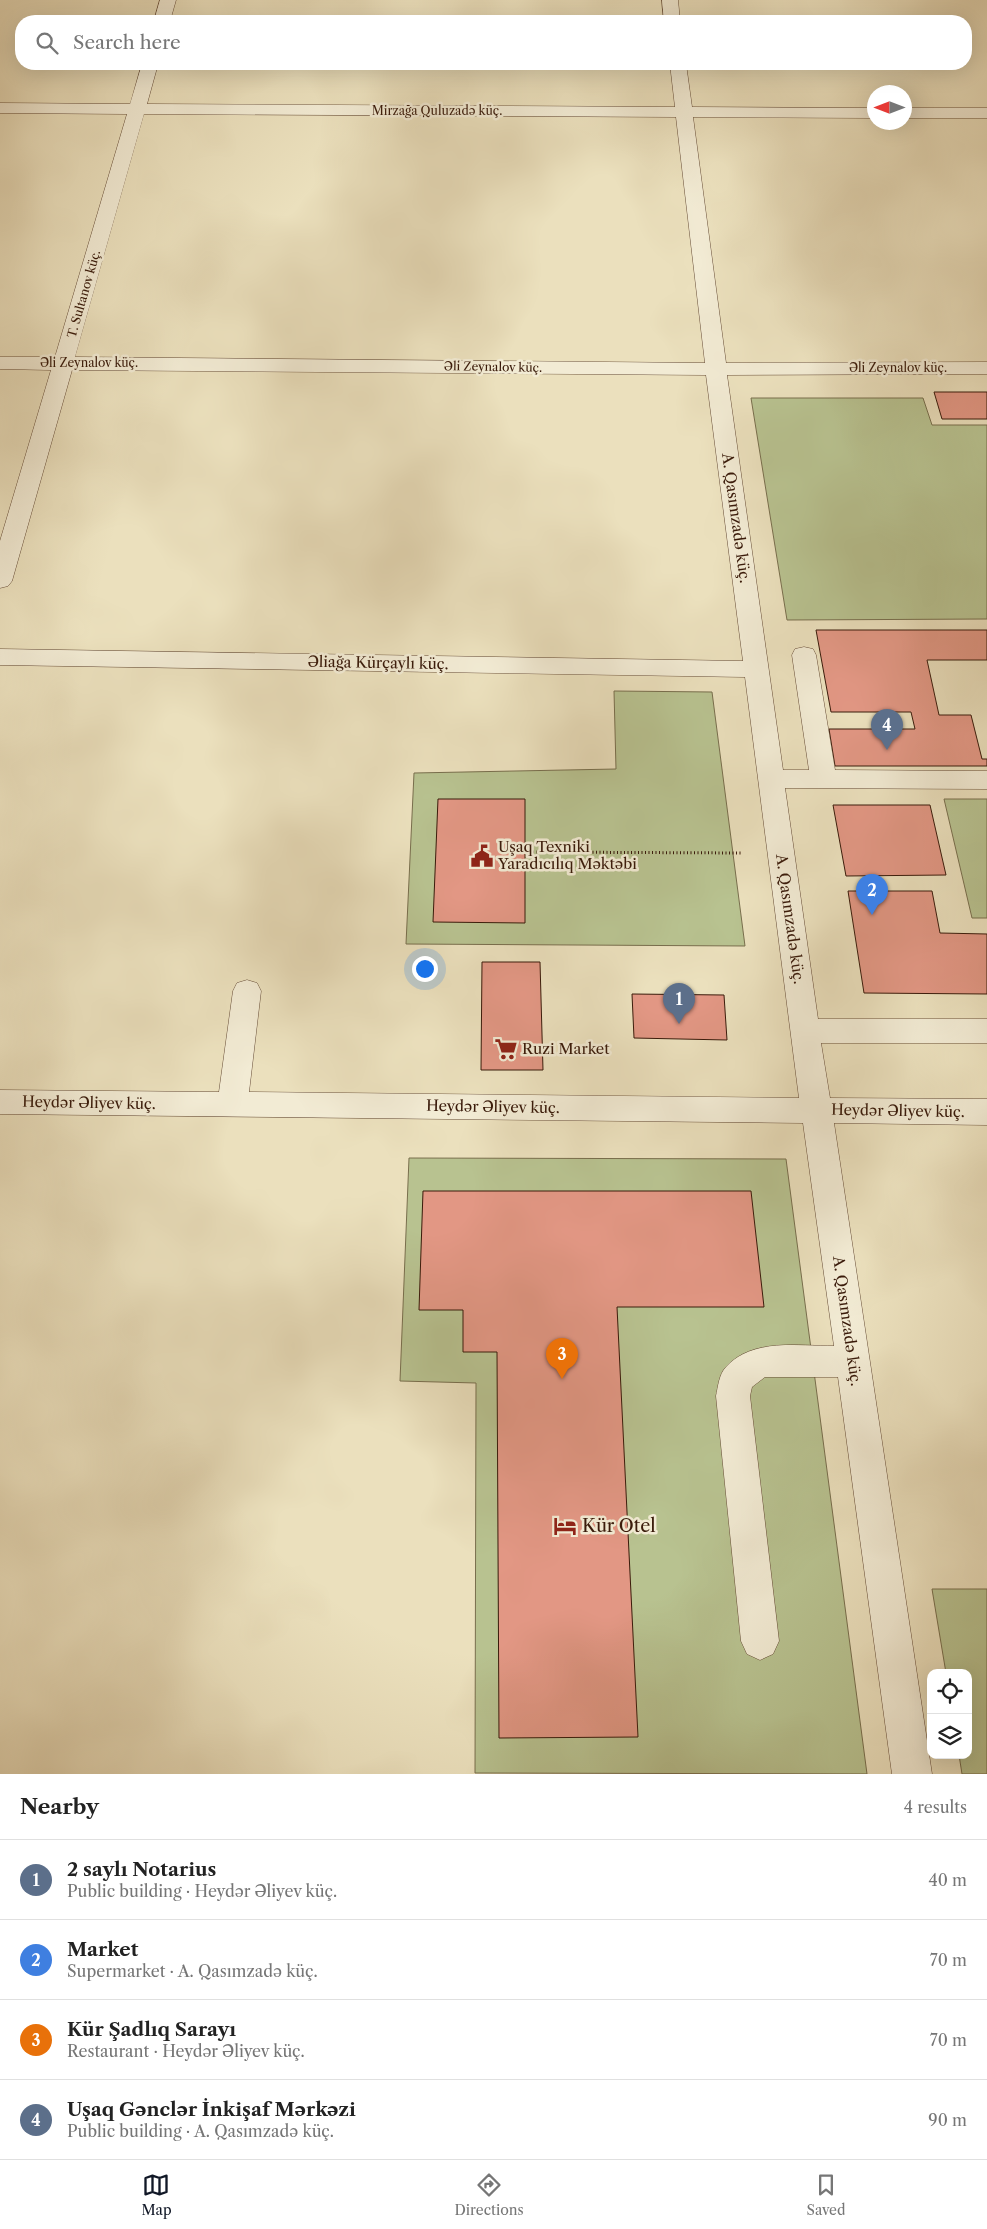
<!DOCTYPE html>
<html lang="en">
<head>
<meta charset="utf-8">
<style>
	:root { --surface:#fff; --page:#f6f6f6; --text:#222; --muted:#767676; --line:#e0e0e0; --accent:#111827 }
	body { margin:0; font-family:"Libre Caslon Text",serif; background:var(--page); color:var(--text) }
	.controls { position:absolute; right:15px; bottom:15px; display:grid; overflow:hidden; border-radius:10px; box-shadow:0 5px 20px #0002 }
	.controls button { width:45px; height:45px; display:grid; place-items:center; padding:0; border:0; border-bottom:1px solid var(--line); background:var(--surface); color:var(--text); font:25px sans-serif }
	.compass { position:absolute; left:867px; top:85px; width:45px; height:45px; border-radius:50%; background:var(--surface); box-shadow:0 5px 20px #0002; rotate:270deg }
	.you { position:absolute; left:424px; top:968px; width:18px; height:18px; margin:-12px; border:4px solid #fff; border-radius:50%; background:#1a73e8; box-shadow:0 0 0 8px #1a73e833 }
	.badge { display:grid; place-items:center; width:32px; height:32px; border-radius:50%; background:var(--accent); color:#fff; font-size:16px; font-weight:700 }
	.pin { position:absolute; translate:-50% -41px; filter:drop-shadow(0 1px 2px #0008) }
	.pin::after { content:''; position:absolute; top:26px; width:18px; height:15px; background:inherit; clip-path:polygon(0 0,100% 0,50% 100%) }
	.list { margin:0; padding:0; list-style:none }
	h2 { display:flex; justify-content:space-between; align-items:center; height:65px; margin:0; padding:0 20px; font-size:21px }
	h2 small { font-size:16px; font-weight:400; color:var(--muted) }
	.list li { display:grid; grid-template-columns:32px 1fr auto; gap:15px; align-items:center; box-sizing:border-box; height:80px; padding:0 20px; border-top:1px solid var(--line) }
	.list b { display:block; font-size:19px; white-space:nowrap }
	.list p { margin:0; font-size:16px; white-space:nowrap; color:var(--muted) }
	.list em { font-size:16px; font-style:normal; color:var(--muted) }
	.icon { flex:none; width:28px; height:28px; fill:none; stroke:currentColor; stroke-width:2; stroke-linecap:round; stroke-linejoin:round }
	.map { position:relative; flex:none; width:987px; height:1774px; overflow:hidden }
	.search { position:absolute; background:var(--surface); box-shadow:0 5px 20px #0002; left:15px; right:15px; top:15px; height:55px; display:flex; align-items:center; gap:12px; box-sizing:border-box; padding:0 18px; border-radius:20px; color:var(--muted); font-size:19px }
	.sheet { height:385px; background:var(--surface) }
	nav { display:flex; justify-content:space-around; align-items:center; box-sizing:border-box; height:70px; border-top:1px solid var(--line); background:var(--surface); font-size:14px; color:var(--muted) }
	nav a { display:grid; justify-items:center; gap:2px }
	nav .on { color:var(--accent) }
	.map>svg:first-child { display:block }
	.green { fill:#b8c290; stroke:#786e4d }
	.building { fill:#e29784; stroke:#391a0a }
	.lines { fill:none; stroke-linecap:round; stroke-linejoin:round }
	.minor-casing { stroke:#664c37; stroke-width:1 }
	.path { stroke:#391a0a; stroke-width:3; stroke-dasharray:1 2.5; stroke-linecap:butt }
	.minor { fill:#f2ebd4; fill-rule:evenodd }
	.labels { text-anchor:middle; stroke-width:5; stroke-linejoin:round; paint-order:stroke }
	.far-street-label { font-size:12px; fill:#391a0a; stroke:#f2ebd4 }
	.street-label { font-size:15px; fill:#391a0a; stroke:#f2ebd4 }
	.poi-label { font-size:15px; fill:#391a0a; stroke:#f2ebd4; text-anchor:start }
	.near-poi-label { font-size:18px; fill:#391a0a; stroke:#f2ebd4; text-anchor:start }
</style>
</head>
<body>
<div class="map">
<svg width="987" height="1774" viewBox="0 0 987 1774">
	<rect width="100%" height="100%" fill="#ebe0bd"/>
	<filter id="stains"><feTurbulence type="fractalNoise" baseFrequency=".004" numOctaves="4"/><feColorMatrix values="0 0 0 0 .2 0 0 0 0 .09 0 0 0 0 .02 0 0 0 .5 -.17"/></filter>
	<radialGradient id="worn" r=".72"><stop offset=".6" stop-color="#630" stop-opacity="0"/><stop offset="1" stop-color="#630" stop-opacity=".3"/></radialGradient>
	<g class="green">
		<polygon points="751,398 923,398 932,425 987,425 987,619 787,620"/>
		<polygon points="614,691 712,692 745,946 406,944 414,773 616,769"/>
		<polygon points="944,799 987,799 987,918 972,918"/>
		<polygon points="409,1158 786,1159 867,1774 475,1773 476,1383 400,1381"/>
		<polygon points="932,1589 987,1589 987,1774 962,1774 959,1755 968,1755 968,1673 946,1673"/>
	</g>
	<g class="building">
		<polygon points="934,392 987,392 987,419 942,419"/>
		<polygon points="816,630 987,630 987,660 927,660 939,715 971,715 982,759 987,759 987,766 835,766 829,729 915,729 911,712 831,712"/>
		<polygon points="438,799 525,799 525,923 433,922"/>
		<polygon points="833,805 930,805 946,875 846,876"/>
		<polygon points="848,891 932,891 940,933 987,934 987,994 864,993"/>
		<polygon points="482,962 540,962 543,1070 481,1070"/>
		<polygon points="632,994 724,995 727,1040 634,1038"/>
		<polygon points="423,1191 751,1191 764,1307 617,1307 638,1737 499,1738 497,1352 463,1352 463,1310 419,1310"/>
	</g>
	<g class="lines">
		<defs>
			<g id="minor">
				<polygon points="160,0 176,0 170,21 154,21"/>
				<polygon points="662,0 678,0 680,21 664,21"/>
				<path d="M142,64H158L147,104L675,107L670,64H686L692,107L874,108V118L693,117L726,363L987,362V374L727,375L783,770H809L792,655L795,649L804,647L813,649L816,655L835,770L987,771V789H985L785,788L818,1019H987V1043H821L830,1098L987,1099V1125L834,1123L932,1774H892L838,1377H765L752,1387L750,1396L779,1641L773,1654L760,1660L747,1654L741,1641L716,1396C718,1387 719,1374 726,1367C752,1338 798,1346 834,1346L803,1123L0,1114V1090L219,1092L233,991L237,983L247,980L257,983L261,991L249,1092L799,1098L745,677L0,665V649L743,661L706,375L72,370L12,581L8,586L0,588V541L51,370L0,369V357H55L127,114L0,113V103L130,104ZM144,114L676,117L705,363L75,357Z"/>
				<rect x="904" y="108" width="83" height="10"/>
			</g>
		</defs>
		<use href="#minor" class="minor-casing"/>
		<polyline class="path" points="526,852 743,853"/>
		<use href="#minor" class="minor"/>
	</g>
	<defs>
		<symbol id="civic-bare" viewBox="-9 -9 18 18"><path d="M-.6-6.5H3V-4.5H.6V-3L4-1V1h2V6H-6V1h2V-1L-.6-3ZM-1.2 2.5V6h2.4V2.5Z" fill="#8f2418" stroke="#f2ebd4" stroke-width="2.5" paint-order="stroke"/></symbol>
		<symbol id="supermarket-bare" viewBox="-9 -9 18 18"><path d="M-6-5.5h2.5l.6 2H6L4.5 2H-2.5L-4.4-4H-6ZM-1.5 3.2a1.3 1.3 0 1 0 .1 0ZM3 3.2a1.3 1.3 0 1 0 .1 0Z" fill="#8f2418" stroke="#f2ebd4" stroke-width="2.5" paint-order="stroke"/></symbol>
		<symbol id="hotel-bare" viewBox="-9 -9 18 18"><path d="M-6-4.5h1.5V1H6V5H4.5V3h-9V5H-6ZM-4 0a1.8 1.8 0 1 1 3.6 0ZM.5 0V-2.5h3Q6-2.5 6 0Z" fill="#8f2418" stroke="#f2ebd4" stroke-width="2.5" paint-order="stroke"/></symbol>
	</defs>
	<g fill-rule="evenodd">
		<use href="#civic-bare" x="466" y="840" width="32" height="32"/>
		<use href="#supermarket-bare" x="490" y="1033" width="32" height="32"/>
		<use href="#hotel-bare" x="549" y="1510" width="32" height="32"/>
	</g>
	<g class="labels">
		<g class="far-street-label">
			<text x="437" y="115">Mirzağa Quluzadə küç.</text>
			<text transform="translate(84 294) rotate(-74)" y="4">T. Sultanov küç.</text>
			<text x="89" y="367">Əli Zeynalov küç.</text>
			<text transform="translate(493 367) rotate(1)" y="4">Əli Zeynalov küç.</text>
			<text x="898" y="372">Əli Zeynalov küç.</text>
		</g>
		<g class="street-label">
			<text transform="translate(736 518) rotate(82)" y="5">A. Qasımzadə küç.</text>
			<text transform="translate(378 663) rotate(1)" y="5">Əliağa Kürçaylı küç.</text>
			<text transform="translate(790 919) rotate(82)" y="5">A. Qasımzadə küç.</text>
			<text transform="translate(89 1103) rotate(1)" y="5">Heydər Əliyev küç.</text>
			<text transform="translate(493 1107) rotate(1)" y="5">Heydər Əliyev küç.</text>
			<text transform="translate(898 1111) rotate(1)" y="5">Heydər Əliyev küç.</text>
			<text transform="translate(847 1321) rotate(82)" y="5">A. Qasımzadə küç.</text>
		</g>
		<g class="poi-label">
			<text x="498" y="852">Uşaq Texniki<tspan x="498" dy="17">Yaradıcılıq Məktəbi</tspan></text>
			<text x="522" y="1054">Ruzi Market</text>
		</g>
		<g class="near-poi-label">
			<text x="582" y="1532">Kür Otel</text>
		</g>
	</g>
	<rect width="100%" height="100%" filter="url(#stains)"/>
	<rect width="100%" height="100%" fill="url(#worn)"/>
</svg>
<div class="controls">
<button><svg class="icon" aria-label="locate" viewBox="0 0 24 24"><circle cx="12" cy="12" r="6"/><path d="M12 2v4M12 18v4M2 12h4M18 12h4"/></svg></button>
<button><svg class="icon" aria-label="layers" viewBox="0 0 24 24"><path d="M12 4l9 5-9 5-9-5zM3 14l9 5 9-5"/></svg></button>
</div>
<svg class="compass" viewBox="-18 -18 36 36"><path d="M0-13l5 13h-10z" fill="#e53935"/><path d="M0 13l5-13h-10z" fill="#767676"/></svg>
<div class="you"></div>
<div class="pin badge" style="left:679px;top:1024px;background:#5c6f8a">1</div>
<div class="pin badge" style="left:872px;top:915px;background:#3f7fe0">2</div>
<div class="pin badge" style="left:562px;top:1379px;background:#e8710a">3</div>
<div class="pin badge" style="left:887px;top:750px;background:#5c6f8a">4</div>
<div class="search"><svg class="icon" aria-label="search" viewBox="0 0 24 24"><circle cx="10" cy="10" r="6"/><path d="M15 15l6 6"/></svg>Search here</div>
</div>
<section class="sheet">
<h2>Nearby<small>4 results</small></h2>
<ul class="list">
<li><span class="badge" style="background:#5c6f8a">1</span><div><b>2 saylı Notarius</b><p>Public building · Heydər Əliyev küç.</p></div><em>40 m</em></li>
<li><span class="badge" style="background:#3f7fe0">2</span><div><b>Market</b><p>Supermarket · A. Qasımzadə küç.</p></div><em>70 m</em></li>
<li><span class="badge" style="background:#e8710a">3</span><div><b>Kür Şadlıq Sarayı</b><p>Restaurant · Heydər Əliyev küç.</p></div><em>70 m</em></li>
<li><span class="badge" style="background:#5c6f8a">4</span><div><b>Uşaq Gənclər İnkişaf Mərkəzi</b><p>Public building · A. Qasımzadə küç.</p></div><em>90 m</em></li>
</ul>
</section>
<nav>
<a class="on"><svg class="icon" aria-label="map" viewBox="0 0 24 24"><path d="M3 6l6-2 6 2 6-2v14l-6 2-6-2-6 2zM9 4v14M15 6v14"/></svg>Map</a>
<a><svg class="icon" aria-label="directions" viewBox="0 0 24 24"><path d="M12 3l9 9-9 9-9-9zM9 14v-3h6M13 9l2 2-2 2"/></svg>Directions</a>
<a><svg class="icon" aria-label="saved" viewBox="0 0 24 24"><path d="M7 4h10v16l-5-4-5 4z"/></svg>Saved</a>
</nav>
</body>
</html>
